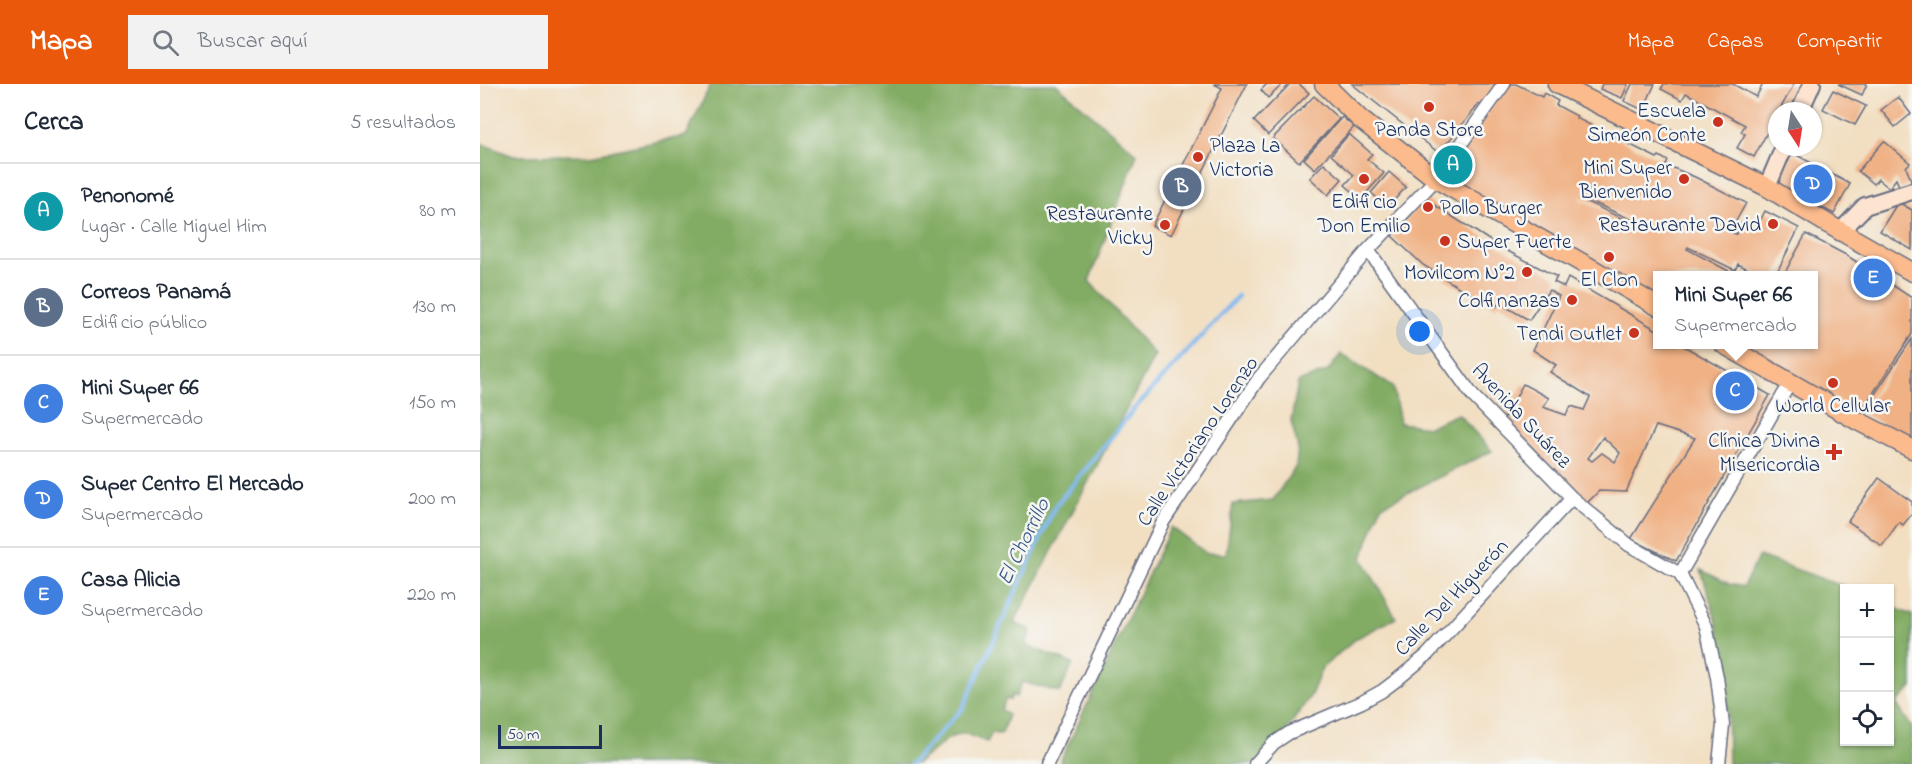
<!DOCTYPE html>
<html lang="es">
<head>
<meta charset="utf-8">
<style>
	:root { --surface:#fff; --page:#f2f2f3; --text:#1f2937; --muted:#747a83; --line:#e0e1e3; --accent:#ea580c }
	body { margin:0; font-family:"Indie Flower",sans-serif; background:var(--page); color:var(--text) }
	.controls { position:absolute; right:18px; bottom:18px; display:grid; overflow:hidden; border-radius:0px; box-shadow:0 2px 4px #0004 }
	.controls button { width:54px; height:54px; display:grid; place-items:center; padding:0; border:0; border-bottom:2px solid var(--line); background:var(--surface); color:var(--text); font:30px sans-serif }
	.compass { position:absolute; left:1288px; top:18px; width:54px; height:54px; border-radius:50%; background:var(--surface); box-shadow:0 2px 4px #0004; rotate:168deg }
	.scale { position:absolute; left:18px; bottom:15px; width:104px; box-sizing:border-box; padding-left:6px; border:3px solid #1b2f5e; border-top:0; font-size:16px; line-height:21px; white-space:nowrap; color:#1b2f5e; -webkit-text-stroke:4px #f6f6f2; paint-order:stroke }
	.you { position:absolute; left:940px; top:248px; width:21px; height:21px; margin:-15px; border:4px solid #fff; border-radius:50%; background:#1a73e8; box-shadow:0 0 0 9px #1a73e833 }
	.badge { display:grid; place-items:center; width:39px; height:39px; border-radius:50%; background:var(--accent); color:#fff; font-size:20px; font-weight:700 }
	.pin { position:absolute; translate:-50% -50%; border:3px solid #fff; box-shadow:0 2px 6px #0006 }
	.popup { position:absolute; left:1173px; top:187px; width:165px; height:78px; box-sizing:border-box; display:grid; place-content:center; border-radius:0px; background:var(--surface); filter:drop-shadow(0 2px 4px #0005); font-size:20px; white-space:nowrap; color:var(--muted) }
	.popup b { font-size:22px; color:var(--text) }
	.popup::after { content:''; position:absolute; left:50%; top:100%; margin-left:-12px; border:12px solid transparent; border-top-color:var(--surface) }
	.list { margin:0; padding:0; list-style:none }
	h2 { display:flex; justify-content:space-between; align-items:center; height:78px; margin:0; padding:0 24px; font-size:26px }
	h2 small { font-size:20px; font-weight:400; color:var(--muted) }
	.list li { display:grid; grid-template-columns:39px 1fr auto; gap:18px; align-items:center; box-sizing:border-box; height:96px; padding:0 24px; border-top:2px solid var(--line) }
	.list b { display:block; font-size:22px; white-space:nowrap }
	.list p { margin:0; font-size:20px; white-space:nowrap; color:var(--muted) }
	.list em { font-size:20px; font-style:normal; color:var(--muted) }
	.icon { flex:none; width:33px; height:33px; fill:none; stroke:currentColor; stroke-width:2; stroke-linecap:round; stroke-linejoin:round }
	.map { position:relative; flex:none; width:1432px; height:680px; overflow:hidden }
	header { display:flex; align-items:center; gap:36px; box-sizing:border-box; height:84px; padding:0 30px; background:var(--accent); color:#fff }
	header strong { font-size:28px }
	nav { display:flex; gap:33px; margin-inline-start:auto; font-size:21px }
	.search { width:420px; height:54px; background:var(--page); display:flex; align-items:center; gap:15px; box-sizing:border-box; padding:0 21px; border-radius:0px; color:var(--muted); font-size:22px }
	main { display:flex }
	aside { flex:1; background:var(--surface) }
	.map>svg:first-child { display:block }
	.forest { fill:#82ac64; stroke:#4e6e61; stroke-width:1.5 }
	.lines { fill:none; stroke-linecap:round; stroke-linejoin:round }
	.stream { stroke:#7eb7ee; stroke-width:4.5 }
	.building { fill:#f0b184; fill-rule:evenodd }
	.street-casing { stroke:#666d81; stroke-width:15 }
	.secondary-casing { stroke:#666d81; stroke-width:20 }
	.primary-casing { stroke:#666d81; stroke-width:21 }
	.street { stroke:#fff; stroke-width:12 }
	.secondary { stroke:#fde4d1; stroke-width:16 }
	.primary { stroke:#fbbb8d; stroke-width:18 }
	.poi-dot { fill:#c8321e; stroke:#f6f6f2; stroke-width:2 }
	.labels { text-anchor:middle; stroke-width:5; stroke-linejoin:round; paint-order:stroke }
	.poi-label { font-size:21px; fill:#1b2f5e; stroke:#f6f6f2; text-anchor:end }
	.street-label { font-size:21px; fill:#1b2f5e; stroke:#f6f6f2 }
	.water-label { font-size:22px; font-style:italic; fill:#395889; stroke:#f6f6f2 }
</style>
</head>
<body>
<header>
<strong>Mapa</strong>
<div class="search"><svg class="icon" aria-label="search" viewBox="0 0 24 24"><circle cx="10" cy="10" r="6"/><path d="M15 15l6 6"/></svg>Buscar aquí</div>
<nav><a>Mapa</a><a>Capas</a><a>Compartir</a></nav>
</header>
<main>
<aside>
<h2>Cerca<small>5 resultados</small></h2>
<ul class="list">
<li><span class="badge" style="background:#0f9aa8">A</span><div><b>Penonomé</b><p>Lugar · Calle Miguel Him</p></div><em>80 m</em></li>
<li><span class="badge" style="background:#5c6f8a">B</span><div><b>Correos Panamá</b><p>Edificio público</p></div><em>130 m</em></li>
<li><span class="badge" style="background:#3f7fe0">C</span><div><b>Mini Super 66</b><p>Supermercado</p></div><em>150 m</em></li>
<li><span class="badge" style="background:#3f7fe0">D</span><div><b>Super Centro El Mercado</b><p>Supermercado</p></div><em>200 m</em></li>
<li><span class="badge" style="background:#3f7fe0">E</span><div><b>Casa Alicia</b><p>Supermercado</p></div><em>220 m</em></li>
</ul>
</aside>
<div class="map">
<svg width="1432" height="680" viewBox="0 0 1432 680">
	<rect width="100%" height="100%" fill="#f6f6f2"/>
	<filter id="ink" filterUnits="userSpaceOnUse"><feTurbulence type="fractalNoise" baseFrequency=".0167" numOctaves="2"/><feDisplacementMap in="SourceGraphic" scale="12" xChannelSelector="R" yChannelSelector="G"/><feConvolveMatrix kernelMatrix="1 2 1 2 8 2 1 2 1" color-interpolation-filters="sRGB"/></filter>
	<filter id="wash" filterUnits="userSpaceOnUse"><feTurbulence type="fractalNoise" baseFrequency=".008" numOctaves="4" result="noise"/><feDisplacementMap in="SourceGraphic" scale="24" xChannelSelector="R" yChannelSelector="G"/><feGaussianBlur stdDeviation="1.35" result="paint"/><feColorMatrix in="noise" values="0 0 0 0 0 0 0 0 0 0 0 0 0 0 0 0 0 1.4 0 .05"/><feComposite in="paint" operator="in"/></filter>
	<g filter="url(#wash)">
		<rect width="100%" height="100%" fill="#f2dfc2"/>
		<g class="forest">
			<polygon points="231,0 576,0 657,70 609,197 675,271 534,539 551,546 546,561 593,580 580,608 542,598 536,613 532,611 530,616 526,615 521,626 528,631 522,649 518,650 512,649 507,658 483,649 469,654 436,680 0,680 0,59 33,72 111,71 206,52"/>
			<polygon points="861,270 913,303 920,339 948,343 978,330 1012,367 901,422 882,474 916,534 877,554 842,584 831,611 783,680 579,680 691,443 726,469 746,470 753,420 793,416 816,382 818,363 811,337 818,298 848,287"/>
			<polygon points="1279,472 1368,504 1364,504 1364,658 1410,658 1410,522 1432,531 1432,604 1416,619 1432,644 1432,680 1248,680 1247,609 1237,539 1221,486 1249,500 1263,503"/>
		</g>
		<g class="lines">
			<polyline class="stream" points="431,680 483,624 574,424 654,325 758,212"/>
		</g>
		<g id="blocks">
			<g class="building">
				<polygon points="734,0 767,0 691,151 672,142 742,4"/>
				<polygon points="787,0 803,0 788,14 781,6"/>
				<polygon points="810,0 819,0 829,9 788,51 774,37"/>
				<polygon points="872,0 1018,0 1003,23 999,20 959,69"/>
				<path d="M1027,0H1036L1062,13L1064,9L1078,17L1076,21L1097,32L1096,34L1177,74L1179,72L1188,77L1186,81L1215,93L1266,119L1250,148L1256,150L1261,139L1275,147L1285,127L1319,144L1295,192H1275L1276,189L1258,180L1255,186L1208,163L1207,165L1258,192H1177V218L966,92ZM1101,113L1168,143L1167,146L1100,115Z"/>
				<polygon points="1122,0 1148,0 1142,14 1120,5"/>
				<polygon points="1152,0 1175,0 1163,26 1144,17"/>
				<polygon points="1184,0 1253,0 1276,13 1283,0 1314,0 1299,27 1297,27 1297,30 1274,73 1257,64 1265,50 1261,48 1265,41 1206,9 1202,16 1181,5"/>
				<polygon points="1358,0 1387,0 1382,11"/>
				<polygon points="1353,6 1386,22 1375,41 1343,25"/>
				<polygon points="834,12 859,35 819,78 793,54"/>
				<polygon points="1418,13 1431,30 1415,43 1401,26"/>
				<polygon points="862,33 874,43 835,85 824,75"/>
				<polygon points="869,50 892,70 887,75 904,89 881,115 865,101 874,91 851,71"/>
				<polygon points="1404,57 1430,79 1426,83 1432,99 1420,104 1416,95 1409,104 1398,95 1394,100 1378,87"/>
				<polygon points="1313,69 1370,100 1354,130 1296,99"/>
				<polygon points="844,79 862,95 848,111 830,94"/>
				<polygon points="909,88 926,103 908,123 891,109"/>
				<path d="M945,115L1020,163L1077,193L1074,198L1084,203L1088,194L1177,246V261H1202L1290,311L1196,477L1151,455L1215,354L1176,342L1146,408L1119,407L1106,420L1085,403L1023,337L1043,300L1069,314L1063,323L1086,331L1091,322L1104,326L1110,313L1070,288L1076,281L1053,266L1079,212L1069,206L1049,236L1019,219L1016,223L988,209L943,181L912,152ZM1123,353L1140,369L1135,378L1122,369L1112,377L1108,374Z"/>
				<polygon points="1418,118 1432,126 1432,166 1400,147"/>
				<polygon points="1326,150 1366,171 1432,214 1432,250 1380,329 1255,261 1333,261 1333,192 1303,192"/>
				<polygon points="1432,255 1432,357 1382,329"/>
				<polygon points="1399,394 1432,418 1432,430 1423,441 1419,438 1402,462 1368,437"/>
			</g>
		</g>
	</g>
	<g filter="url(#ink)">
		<use href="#blocks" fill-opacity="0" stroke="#666d81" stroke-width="1.5"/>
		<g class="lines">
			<defs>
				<g id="street">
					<polyline points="888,166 993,312 1092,414 1149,461 1200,490"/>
					<polyline points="1200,490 1310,299"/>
					<polyline points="1200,490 1226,542 1237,593 1243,641 1239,680"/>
					<polyline points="567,680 683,438 779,294 888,166 956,95 1024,0"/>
					<polyline points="775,680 794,659 809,649 882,618 902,607 918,595 947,571 1092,414"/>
				</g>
				<g id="secondary">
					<polyline points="1320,27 1332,0"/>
					<polyline points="1287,103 1304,63"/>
					<polyline points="1360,148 1385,122 1432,107"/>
				</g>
				<g id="primary">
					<polyline points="844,0 880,35 956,95 1177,222"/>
					<polyline points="1077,0 1287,103 1348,140 1432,188"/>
					<polyline points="1243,260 1376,336 1432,365"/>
				</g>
			</defs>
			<use href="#street" class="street-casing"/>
			<use href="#secondary" class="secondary-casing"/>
			<use href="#primary" class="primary-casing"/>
			<use href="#street" class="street"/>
			<use href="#secondary" class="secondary"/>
			<use href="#primary" class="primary"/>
		</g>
	</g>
	<g class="poi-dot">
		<circle cx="949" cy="23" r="6"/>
		<circle cx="1238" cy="38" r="6"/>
		<circle cx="718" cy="73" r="6"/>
		<circle cx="884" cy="95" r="6"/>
		<circle cx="1204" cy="95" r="6"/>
		<circle cx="948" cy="123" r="6"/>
		<circle cx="1293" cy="140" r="6"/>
		<circle cx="685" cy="141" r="6"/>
		<circle cx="965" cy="157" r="6"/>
		<circle cx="1129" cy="173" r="6"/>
		<circle cx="1047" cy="188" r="6"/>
		<circle cx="1092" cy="216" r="6"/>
		<circle cx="1154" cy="249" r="6"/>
		<circle cx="1353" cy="299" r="6"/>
		<path d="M1351 359h6v6h6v6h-6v6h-6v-6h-6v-6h6z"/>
	</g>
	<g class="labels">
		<g class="poi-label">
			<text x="1226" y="33">Escuela<tspan x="1226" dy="24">Simeón Conte</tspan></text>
			<text x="949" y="52" text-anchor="middle">Panda Store</text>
			<text x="730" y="68" text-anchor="start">Plaza La<tspan x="730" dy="24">Victoria</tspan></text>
			<text x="1192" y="90">Mini Super<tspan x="1192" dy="24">Bienvenido</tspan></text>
			<text x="884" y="124" text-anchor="middle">Edificio<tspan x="884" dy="24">Don Emilio</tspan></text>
			<text x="960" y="130" text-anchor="start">Pollo Burger</text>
			<text x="673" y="136">Restaurante<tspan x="673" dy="24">Vicky</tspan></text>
			<text x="1281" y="147">Restaurante David</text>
			<text x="977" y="164" text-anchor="start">Super Fuerte</text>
			<text x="1035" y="195">Movilcom N°2</text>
			<text x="1129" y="202" text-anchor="middle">El Clon</text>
			<text x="1080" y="223">Colfinanzas</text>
			<text x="1142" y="256">Tendi Outlet</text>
			<text x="1353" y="328" text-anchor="middle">World Cellular</text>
			<text x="1340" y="363">Clínica Divina<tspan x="1340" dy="24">Misericordia</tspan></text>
		</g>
		<g class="street-label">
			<text transform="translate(1042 331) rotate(47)" y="7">Avenida Suárez</text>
			<text transform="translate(717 357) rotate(-56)" y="7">Calle Victoriano Lorenzo</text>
			<text transform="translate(971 513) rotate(-46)" y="7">Calle Del Higuerón</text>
		</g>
		<g class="water-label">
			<text transform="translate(542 457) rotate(-64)" y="8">El Chorrillo</text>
		</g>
	</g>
</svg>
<div class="controls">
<button>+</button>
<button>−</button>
<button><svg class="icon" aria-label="locate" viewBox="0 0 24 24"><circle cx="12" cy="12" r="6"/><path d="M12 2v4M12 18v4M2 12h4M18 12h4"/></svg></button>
</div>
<svg class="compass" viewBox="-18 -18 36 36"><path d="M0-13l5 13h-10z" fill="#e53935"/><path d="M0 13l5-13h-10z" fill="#747a83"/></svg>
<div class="scale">50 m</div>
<div class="you"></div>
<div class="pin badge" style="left:973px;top:81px;background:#0f9aa8">A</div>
<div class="pin badge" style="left:702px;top:103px;background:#5c6f8a">B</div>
<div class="pin badge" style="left:1255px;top:307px;background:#3f7fe0">C</div>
<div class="popup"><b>Mini Super 66</b>Supermercado</div>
<div class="pin badge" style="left:1333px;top:100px;background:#3f7fe0">D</div>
<div class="pin badge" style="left:1393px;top:194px;background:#3f7fe0">E</div>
</div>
</main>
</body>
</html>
